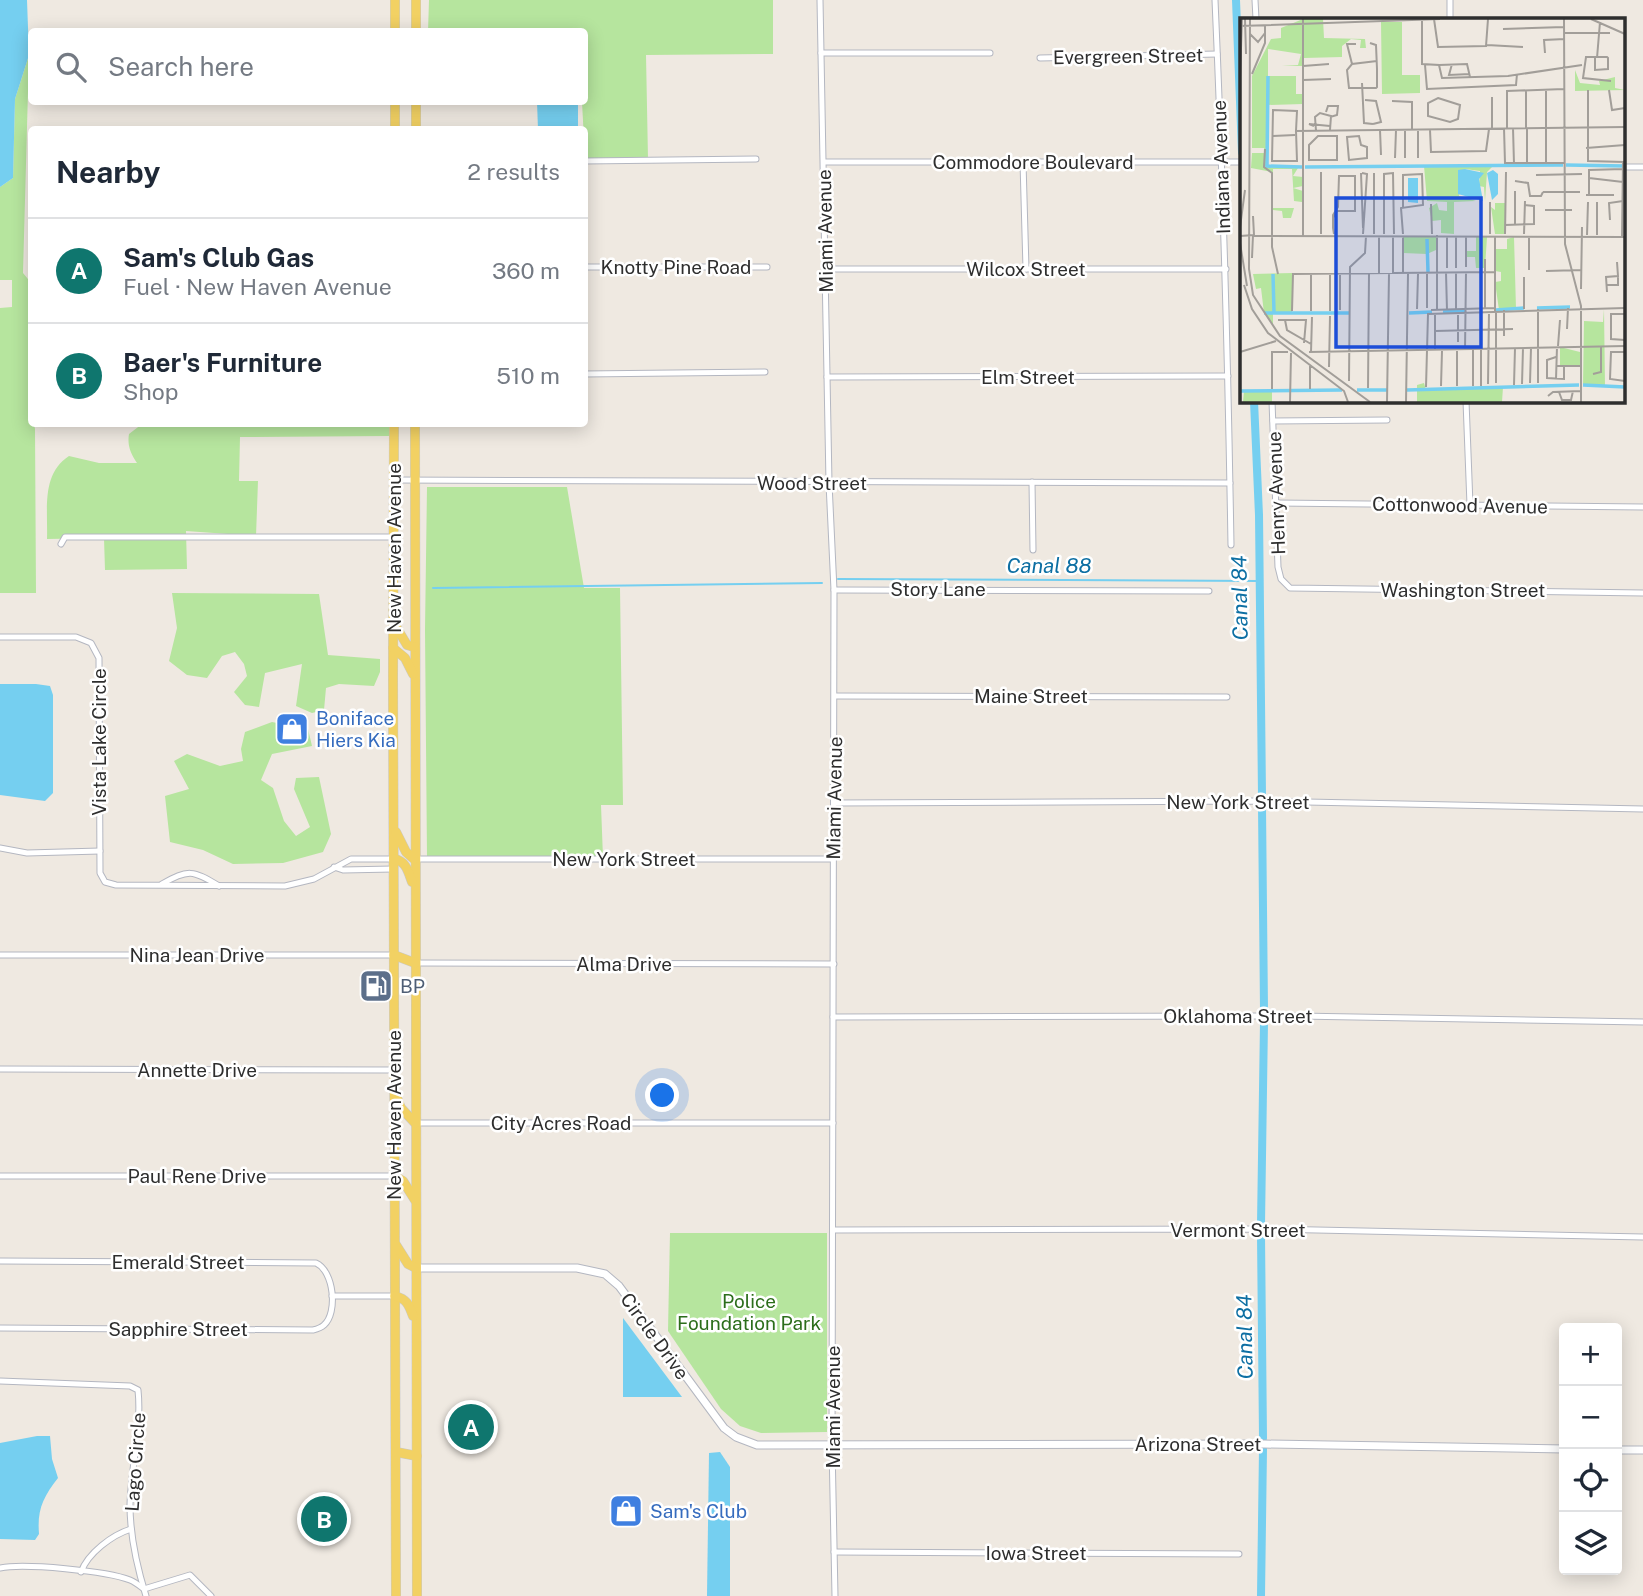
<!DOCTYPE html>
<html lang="en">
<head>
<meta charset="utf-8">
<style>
	:root { --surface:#fff; --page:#f6f6f7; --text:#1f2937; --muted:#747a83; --line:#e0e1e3; --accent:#0f766e }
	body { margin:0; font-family:"Public Sans",sans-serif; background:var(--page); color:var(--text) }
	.controls { position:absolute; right:21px; bottom:21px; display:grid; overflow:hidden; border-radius:7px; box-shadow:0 4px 18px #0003 }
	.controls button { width:63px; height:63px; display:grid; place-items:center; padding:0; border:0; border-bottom:2px solid var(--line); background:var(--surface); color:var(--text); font:35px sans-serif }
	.you { position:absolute; left:663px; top:1096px; width:24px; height:24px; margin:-18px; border:5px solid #fff; border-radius:50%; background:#1a73e8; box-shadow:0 0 0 10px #1a73e833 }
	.badge { display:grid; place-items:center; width:46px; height:46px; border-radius:50%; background:var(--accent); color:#fff; font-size:23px; font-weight:700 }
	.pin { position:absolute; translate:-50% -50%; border:4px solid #fff; box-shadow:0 2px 7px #0006 }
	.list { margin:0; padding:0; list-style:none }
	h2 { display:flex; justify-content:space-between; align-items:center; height:91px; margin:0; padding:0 28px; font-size:30px }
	h2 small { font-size:23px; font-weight:400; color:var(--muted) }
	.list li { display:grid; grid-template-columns:46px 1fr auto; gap:21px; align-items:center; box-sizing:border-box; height:105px; padding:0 28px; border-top:2px solid var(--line) }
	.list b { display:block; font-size:26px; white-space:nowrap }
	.list p { margin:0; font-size:23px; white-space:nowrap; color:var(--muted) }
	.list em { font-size:23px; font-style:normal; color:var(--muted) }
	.icon { flex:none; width:38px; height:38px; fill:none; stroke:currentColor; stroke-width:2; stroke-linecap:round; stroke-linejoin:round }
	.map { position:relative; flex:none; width:1643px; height:1596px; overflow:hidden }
	.search { position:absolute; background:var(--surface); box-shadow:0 4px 18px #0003; left:28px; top:28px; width:560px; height:77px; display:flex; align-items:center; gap:18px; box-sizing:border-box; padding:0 24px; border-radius:7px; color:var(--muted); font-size:26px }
	.panel { position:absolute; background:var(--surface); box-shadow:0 4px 18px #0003; left:28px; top:126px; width:560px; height:301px; border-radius:7px }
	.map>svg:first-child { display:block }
	.green { fill:#b6e59e }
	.water { fill:#75cff0 }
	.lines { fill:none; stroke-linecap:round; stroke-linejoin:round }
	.stream { stroke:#75cff0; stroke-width:2 }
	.canal { stroke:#75cff0; stroke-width:8 }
	.minor-casing { stroke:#b4b7c1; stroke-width:7 }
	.tertiary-casing { stroke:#b4b7c1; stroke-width:9 }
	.primary-casing { stroke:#c9c9c9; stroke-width:10 }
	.minor { stroke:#fff; stroke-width:5 }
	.tertiary { stroke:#fff; stroke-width:7 }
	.primary { stroke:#f2d163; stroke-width:9 }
	.labels { text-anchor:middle; stroke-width:5; stroke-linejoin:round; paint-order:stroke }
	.street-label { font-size:19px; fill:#2e2e2e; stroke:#fff }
	.shop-label { font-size:19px; fill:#366cbe; stroke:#fff; text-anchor:start }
	.service-label { font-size:19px; fill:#4e5e75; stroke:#fff; text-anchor:start }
	.park-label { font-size:19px; fill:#2c6e1b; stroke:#fff }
	.water-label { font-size:21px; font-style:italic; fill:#0d6fa3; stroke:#fff }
	.inset-river { fill:none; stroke:#75cff0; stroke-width:3.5 }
	.inset-road { fill:none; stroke:#a29e99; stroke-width:2 }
	.view { fill:#1d4ed8; fill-opacity:0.15; stroke:#1d4ed8; stroke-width:3.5 }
	.inset-edge { fill:none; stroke:#2e2e2e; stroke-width:3.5 }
</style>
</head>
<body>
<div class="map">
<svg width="1643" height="1596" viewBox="0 0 1643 1596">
	<rect width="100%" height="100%" fill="#efe9e1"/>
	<g class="green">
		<polygon points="429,0 773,0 773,54 646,55 648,159 585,159 582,102 584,102 584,32 428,32"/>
		<polygon points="29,55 23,273 32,284 32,424 34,424 35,429 36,593 0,593 0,308 12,307 12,280 0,280 0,187 13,178 15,99"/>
		<path d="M142,424H389V436L240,437L239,481H258L256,536L186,531L187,569L105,570L104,538L47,539C48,510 41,474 69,456L99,463H137C131,454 127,446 129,434Z"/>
		<polygon points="427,487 567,487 584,588 620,588 623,805 601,805 603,858 427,858 425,630"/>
		<polygon points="172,593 319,594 328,655 380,659 380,672 374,686 339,684 326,688 324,710 312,713 296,706 302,664 265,673 259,707 245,705 234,692 247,676 244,664 235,652 222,656 207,678 187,675 169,661 177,628"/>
		<polygon points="272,722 308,729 312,746 272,754 261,780 273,788 284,821 296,836 310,827 294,789 296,778 319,777 331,834 323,852 283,863 233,864 203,850 170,842 165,796 189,789 174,761 187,754 220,766 243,761 241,749 245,732"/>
		<polygon points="670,1233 827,1233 827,1432 761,1433 740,1426 721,1409 668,1331"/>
	</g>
	<g class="water">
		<polygon points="0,0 27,0 29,55 15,99 13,178 0,187"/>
		<polygon points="537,102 578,102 578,129 538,129"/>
		<polygon points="0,684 36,684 50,686 53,695 53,793 45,801 0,795"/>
		<polygon points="623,1318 682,1397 623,1397"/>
		<path d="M37,1436H50L52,1459L58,1478C43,1497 37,1510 39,1534L35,1540L0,1539V1443Z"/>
		<polygon points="720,1452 730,1467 730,1596 707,1596 709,1453"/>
	</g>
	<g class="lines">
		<g class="stream">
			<polyline points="838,579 1259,581"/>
			<polyline points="433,588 822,583"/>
		</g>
		<g class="canal">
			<polyline points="1236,0 1242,152"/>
			<polyline points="1254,401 1259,515 1262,795"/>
			<polyline points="1262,807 1264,1010"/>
			<polyline points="1261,1224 1264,1022"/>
			<polyline points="1261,1235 1263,1438"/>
			<polyline points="1261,1596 1263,1449"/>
		</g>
		<defs>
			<g id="minor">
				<polyline points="820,0 829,483 834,590 832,1445 835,1596"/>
				<path d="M1215,0C1223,181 1228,363 1231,545"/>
				<polyline points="1255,0 1256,19"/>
				<polyline points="1450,0 1450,19"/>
				<polyline points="821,53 990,53"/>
				<polyline points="1040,58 1217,54"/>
				<polyline points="584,161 756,159"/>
				<polyline points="824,162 1242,162"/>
				<polyline points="1023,162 1026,269"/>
				<polyline points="1624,167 1643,167"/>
				<polyline points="584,267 767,267"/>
				<polyline points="826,269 1226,269"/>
				<polyline points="584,374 765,372"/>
				<polyline points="827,377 1228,376"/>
				<polyline points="1272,401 1278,567 1281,579 1290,588 1643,593"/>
				<polyline points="1466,401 1470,505"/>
				<polyline points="1273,421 1387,420"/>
				<polyline points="394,480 1230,483"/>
				<polyline points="1032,482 1033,550"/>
				<polyline points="1277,503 1643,507"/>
				<polyline points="61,544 65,537 393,537"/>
				<polyline points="834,590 1209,591"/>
				<polyline points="0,637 76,637 91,643 99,658 100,873 105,882 116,885 285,886 314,879 351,859 394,859"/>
				<polyline points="835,696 1227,697"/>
				<polyline points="834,803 1257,801 1643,809"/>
				<polyline points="0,848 27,853 100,851"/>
				<polyline points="414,859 833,859"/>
				<polyline points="334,867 343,870 393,869"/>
				<path d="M162,884C188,869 193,870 219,886"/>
				<polyline points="0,955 394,955"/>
				<polyline points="415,963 834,964"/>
				<polyline points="833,1017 1298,1016 1643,1022"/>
				<polyline points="0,1069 394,1070"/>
				<polyline points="415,1123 833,1123"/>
				<polyline points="0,1176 394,1176"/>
				<polyline points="833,1230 1265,1229 1643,1237"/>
				<path d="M0,1261L316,1263C334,1271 338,1313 324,1325C321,1328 317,1329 313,1330L0,1328"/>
				<polyline points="332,1296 395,1296"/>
				<path d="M0,1381L130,1386L138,1390C142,1428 131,1466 130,1505C130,1535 137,1567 146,1596"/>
				<polyline points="834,1552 1239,1554"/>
				<path d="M0,1568C24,1563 107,1571 130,1580C135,1582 140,1586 144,1589L190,1575L211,1596"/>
				<path d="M81,1572C88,1553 112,1535 131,1529"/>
			</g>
			<g id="tertiary">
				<polyline points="416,1268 577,1268 605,1274 619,1286 724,1428 736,1437 757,1445 1264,1444 1564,1449"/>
				<polyline points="1617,1450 1643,1450"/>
			</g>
			<g id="primary">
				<polyline points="395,32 395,0"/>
				<polyline points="416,32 416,0"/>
				<polyline points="395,130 395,102"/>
				<polyline points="416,130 416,102"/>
				<polyline points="394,424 393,677 396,1596"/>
				<polyline points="415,424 417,1596"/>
				<polyline points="395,625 407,645 414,647"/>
				<polyline points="393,648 405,658 413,674"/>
				<polyline points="396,832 406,852 414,859"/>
				<path d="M394,859C406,861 408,871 412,882"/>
				<polyline points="394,955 415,963"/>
				<polyline points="397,1098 401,1108 415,1123"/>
				<polyline points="394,1176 403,1181 415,1200"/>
				<polyline points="396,1245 408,1264 416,1268"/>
				<path d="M395,1296C407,1299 409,1305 413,1316"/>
				<polyline points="396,1452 417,1456"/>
			</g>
		</defs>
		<use href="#minor" class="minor-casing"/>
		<use href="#tertiary" class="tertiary-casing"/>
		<use href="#primary" class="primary-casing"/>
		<use href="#minor" class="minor"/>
		<use href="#tertiary" class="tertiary"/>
		<use href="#primary" class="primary"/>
	</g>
	<defs>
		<symbol id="shop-square" viewBox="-11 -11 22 22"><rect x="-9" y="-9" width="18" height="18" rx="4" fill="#3f7fe0" stroke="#fff"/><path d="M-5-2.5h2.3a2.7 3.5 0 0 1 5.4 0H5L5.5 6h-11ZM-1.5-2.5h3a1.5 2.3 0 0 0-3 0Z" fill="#fff"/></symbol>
		<symbol id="fuel-square" viewBox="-11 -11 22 22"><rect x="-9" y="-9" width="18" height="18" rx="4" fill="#5c6f8a" stroke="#fff"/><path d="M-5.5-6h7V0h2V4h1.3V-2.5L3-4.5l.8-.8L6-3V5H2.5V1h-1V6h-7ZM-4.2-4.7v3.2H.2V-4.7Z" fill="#fff"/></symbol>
	</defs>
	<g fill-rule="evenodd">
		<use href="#shop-square" x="273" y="710" width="38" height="38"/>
		<use href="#fuel-square" x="357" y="967" width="38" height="38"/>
		<use href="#shop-square" x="607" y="1492" width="38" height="38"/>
	</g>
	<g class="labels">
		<g class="street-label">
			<text transform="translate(1128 56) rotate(-1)" y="7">Evergreen Street</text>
			<text x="1033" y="169">Commodore Boulevard</text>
			<text transform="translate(1221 167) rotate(-92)" y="7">Indiana Avenue</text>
			<text transform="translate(825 231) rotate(-91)" y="7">Miami Avenue</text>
			<text x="676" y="274">Knotty Pine Road</text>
			<text x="1026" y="276">Wilcox Street</text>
			<text x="1028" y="384">Elm Street</text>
			<text x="812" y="490">Wood Street</text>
			<text transform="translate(1276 493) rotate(-92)" y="7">Henry Avenue</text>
			<text transform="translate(1460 505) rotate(1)" y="7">Cottonwood Avenue</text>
			<text transform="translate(394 548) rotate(-90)" y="7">New Haven Avenue</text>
			<text x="938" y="596">Story Lane</text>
			<text x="1463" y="597">Washington Street</text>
			<text x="1031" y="703">Maine Street</text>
			<text transform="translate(99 742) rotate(-90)" y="7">Vista Lake Circle</text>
			<text transform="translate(834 798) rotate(-89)" y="7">Miami Avenue</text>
			<text x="1238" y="809">New York Street</text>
			<text x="624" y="866">New York Street</text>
			<text x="197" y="962">Nina Jean Drive</text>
			<text x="624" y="971">Alma Drive</text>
			<text x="1238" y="1023">Oklahoma Street</text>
			<text x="197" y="1077">Annette Drive</text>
			<text transform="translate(394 1115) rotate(-90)" y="7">New Haven Avenue</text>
			<text x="561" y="1130">City Acres Road</text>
			<text x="197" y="1183">Paul Rene Drive</text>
			<text x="1238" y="1237">Vermont Street</text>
			<text x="178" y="1269">Emerald Street</text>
			<text x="178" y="1336">Sapphire Street</text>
			<text transform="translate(655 1336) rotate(54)" y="7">Circle Drive</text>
			<text transform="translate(833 1407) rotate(-90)" y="7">Miami Avenue</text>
			<text x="1198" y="1451">Arizona Street</text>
			<text transform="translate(135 1462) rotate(-86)" y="7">Lago Circle</text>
			<text x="1036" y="1560">Iowa Street</text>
		</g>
		<g class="shop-label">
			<text x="316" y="725">Boniface<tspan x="316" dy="22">Hiers Kia</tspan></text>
			<text x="650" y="1518">Sam's Club</text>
		</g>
		<g class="service-label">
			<text x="400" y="993">BP</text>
		</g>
		<g class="park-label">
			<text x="749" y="1308">Police<tspan x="749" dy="22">Foundation Park</tspan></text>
		</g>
		<g class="water-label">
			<text x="1049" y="573">Canal 88</text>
			<text transform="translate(1240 598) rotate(-91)" y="7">Canal 84</text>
			<text transform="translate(1245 1337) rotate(-91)" y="7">Canal 84</text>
		</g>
	</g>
	<g transform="translate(1240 18)">
		<rect width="385" height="385" fill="#efe9e1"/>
		<path d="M63,1H83L84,20L125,21L126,30H120L121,22L111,21L102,28V39L64,40L62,48H42L58,47L61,36L28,31V58H56V76H63V86L27,87L28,149L58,150L53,158L63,159V168L53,170L63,173L62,184L54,183L52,151H33V190H54L51,200H43L42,193L33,192L32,154L11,150L12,135H25L24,130H12V58L31,21L41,20V10ZM141,4H162V57H180V75L142,76ZM335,52L340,65L360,67L359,63L375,59V70L385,72L335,73ZM254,147L247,154L245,183L244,169L239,168L240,153L225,151L219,178L236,183L214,184V216L201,215V202L192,203L189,190L197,185L199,192L207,193V184L187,183L184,148ZM255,185H265V216H255L251,189L255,192ZM163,219H196V232L187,236L163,235ZM236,219H247L245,250H236L235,239H226V233H236ZM274,219L276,291L259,292L255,264L261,263V254L255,253L256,231H267V221ZM53,255L52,295H33V307L24,295L21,270L16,271L13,256ZM364,291L365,368H343L344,303L363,304ZM320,329L340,334V347H320ZM184,365L186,372L263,369L262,384H177V367ZM4,373H32V384H3Z" fill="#b6e59e"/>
		<path d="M225,151L244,155L239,161L243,183L218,176V152ZM253,152L258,156V176L252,182L247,155ZM168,160H178V185L168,184Z" fill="#75cff0"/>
		<path class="inset-river" d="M28,58L27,148L62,149M326,147L385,148M65,149L323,147M187,221L188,254M33,256L34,295M297,290L330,289M256,292L284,290M203,294L225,293M24,295H109M169,295L192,294M343,367L385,369M117,372H147M167,372L339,367M0,373L102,372"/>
		<path class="inset-road" d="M5,1L6,36M10,1L9,251L13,277L40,318L130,384M63,1V218M194,1L198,29L246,28L248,1M324,1L325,226L341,288V384M351,1L385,16M182,2V46L199,47L202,60L268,58L342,47M0,8L200,1M263,11L324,9M325,15H370M10,16L18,24L25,15M130,25L136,27L137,51V69L136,70H109L107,52L112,46L137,43M247,27L283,29M305,35L304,22L325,21M355,40V52L368,51V40L367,39H346L343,60L371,63M357,40L360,4M112,46L107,26H116M212,46L209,57L230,56M185,47L187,71L276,67L277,56M199,47L227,46L230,59M63,48L89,46M12,56L25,25V7M0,59L2,1M63,62L91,61M122,65L124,105L133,106M286,72V110M306,72V145M348,72V143L385,144M369,72L372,92L385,90M198,80L220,87L218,101L210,104L188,98V85ZM125,82L136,83L141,104L133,106M152,83L172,84V112M86,94L88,88H98L97,97L90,99M74,108L69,106L90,108M264,110L265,145H324M267,110V73L324,71M273,110L274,146M287,110V145M252,111V79M140,112L141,137M165,112V140M190,112L191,134L246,133L249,111M56,113L57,143H32L33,92L57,93L56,113L385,109M76,113L75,99L80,95L91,98L90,112M33,118L55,117M78,118H97V142H69V127ZM119,118L121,127L127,129V140L109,142L107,119ZM346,130L385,127M25,131L24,149L32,155V229L38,256M155,140L156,112M178,140V112M121,155L123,210M122,155L127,156L123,216M134,155V216M296,157L342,156M349,160L383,164M275,163L288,165L290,178H301L303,174M303,174H340M346,177H374M349,177V152L383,151M191,186L192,216M305,192H332M93,200L97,193H115V158H99L98,189L93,197V210L94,216M370,202L369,185L383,183M275,206V173M265,207L294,206V188L284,187M0,209L5,172M81,216V154M144,216V156L153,155L154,216M163,216L161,190L183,187L182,156L163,157V189M250,216V184M265,216L266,154M284,216L285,183M347,217L348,184M357,217V184M0,218L14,217L13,198M12,218L385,219M139,218V256M207,218V250M216,218V250M226,218V249M289,218V252M382,219L383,144M0,225L7,268M12,240L13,217M306,253L341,252M206,255L207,292M216,255V291M153,256V218M163,256V218M4,267L12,291L28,315L104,373L108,384M366,267H378V258M341,271L342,209M367,274L366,259L378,258L377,244M187,290V256M245,290V241M177,291L178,256M284,291V259M100,292V256M191,292L255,290M197,292V217M52,293L53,256L255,254M71,293V256M90,293V256M255,293V218M385,296H371V321L385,322M38,302H66L64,325M45,302L47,312L71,326M327,311L328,290M195,313L273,311M264,318V292M218,324V295M318,328L320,302M225,332L226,255M195,333V296M0,334L36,323M69,334L385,328M71,334L72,299M385,334H371L370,361L385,363M316,339L307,342V360L324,361V348M316,348H342M89,349L90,298M353,356L361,354V328M316,361L317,329M109,363L110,249L125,235L126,218M256,365V293M290,365L291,330M298,365V291M248,366L249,294M282,366L283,330M274,367L275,330M201,368L202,333M217,368V333M233,368V332M241,368V312M186,369L188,296L385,290M128,370L129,256M32,371V334H48M70,371V348M319,374L322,382H331L333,373M308,378L313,374L341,373M50,384L51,335M147,384L149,256M166,384L168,256"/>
		<path class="view" d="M96,180H241V329H96Z"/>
		<rect width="385" height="385" class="inset-edge"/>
	</g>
</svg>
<div class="controls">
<button>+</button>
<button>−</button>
<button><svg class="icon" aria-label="locate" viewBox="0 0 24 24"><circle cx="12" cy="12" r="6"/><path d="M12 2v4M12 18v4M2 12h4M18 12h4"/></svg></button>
<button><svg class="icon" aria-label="layers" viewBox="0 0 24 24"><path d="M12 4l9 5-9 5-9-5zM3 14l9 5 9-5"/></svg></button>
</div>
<div class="you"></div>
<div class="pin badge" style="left:471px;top:1427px">A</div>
<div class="pin badge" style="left:324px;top:1519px">B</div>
<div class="search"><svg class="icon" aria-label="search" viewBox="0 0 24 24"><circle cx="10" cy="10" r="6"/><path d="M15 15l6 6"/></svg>Search here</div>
<section class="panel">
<h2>Nearby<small>2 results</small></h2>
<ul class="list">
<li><span class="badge">A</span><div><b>Sam's Club Gas</b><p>Fuel · New Haven Avenue</p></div><em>360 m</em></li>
<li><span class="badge">B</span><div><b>Baer's Furniture</b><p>Shop</p></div><em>510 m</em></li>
</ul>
</section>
</div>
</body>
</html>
